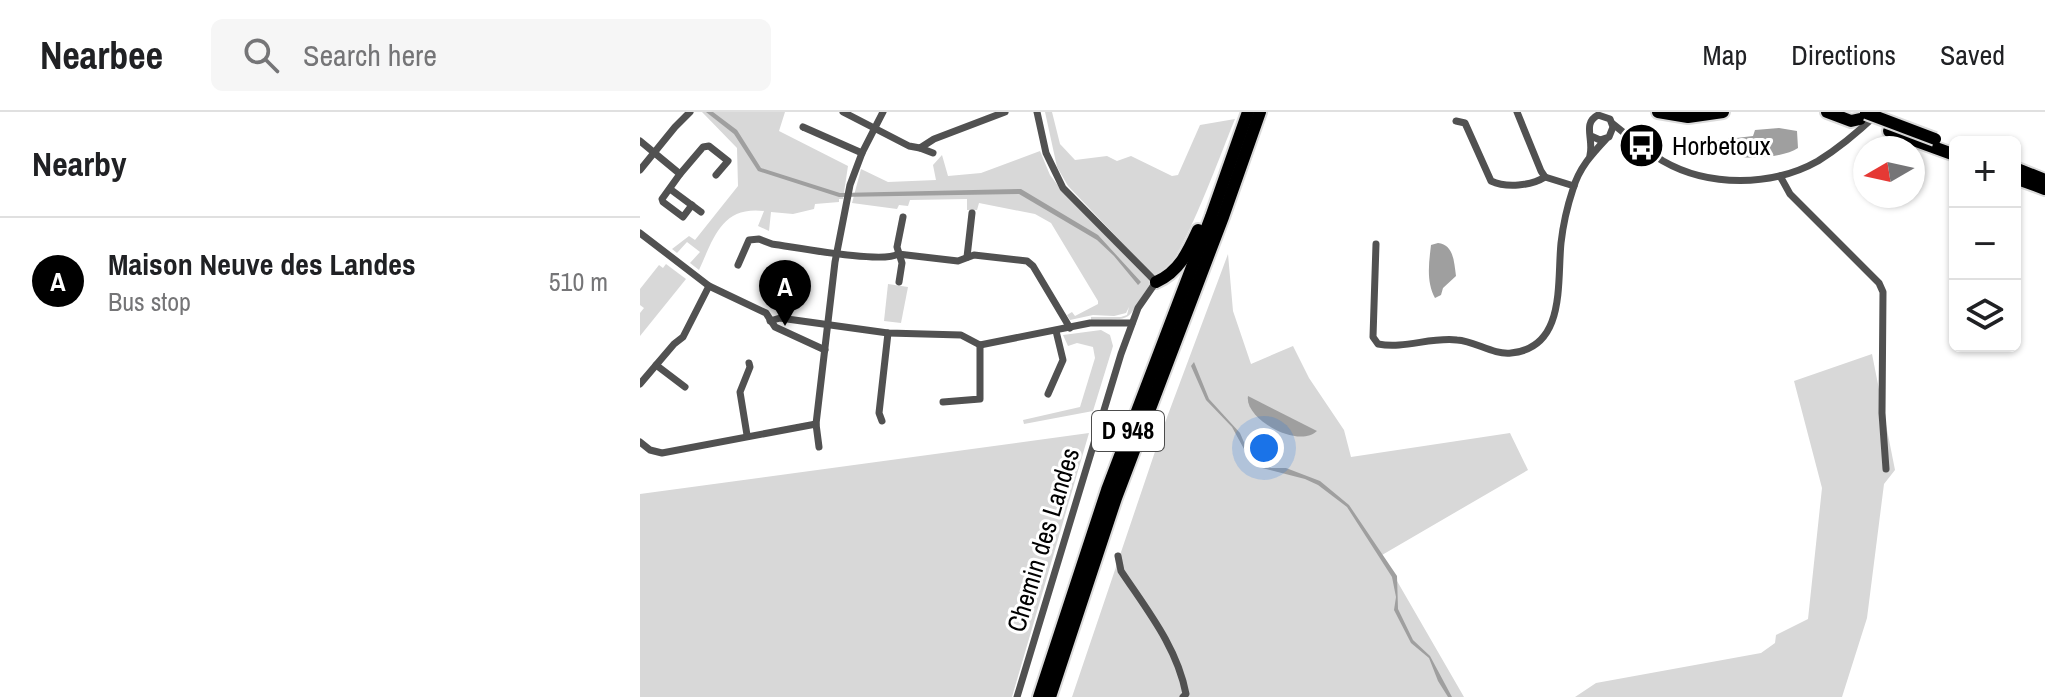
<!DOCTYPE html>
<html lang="en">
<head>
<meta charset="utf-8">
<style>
	:root { --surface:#fff; --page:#f6f6f6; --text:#202124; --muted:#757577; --line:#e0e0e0; --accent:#000 }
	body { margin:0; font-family:"Archivo Narrow",sans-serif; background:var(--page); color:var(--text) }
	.controls { position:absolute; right:24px; top:24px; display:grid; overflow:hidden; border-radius:12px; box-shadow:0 2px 6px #0004 }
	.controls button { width:72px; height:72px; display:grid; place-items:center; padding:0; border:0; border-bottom:2px solid var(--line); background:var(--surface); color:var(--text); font:40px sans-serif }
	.compass { position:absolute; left:1213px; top:24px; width:72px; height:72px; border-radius:50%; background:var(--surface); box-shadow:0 2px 6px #0004; rotate:261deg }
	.you { position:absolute; left:624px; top:336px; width:28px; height:28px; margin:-20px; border:6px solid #fff; border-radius:50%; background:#1a73e8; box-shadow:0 0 0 12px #1a73e833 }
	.badge { display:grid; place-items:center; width:52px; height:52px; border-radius:50%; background:var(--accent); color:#fff; font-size:26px; font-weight:700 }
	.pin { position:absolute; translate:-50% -66px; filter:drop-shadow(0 2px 4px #0008) }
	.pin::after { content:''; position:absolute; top:42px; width:28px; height:24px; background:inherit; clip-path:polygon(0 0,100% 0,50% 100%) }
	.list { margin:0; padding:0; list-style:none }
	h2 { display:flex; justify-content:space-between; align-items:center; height:104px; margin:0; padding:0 32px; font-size:34px }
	h2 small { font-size:26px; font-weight:400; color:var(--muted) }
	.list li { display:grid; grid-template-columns:52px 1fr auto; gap:24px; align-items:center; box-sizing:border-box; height:128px; padding:0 32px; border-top:2px solid var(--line) }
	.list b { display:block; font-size:30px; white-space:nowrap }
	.list p { margin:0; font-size:26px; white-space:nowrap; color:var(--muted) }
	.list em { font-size:26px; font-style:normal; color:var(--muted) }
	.icon { flex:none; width:44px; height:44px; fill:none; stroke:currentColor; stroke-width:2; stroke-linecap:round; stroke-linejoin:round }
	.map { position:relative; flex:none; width:1405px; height:585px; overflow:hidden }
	header { display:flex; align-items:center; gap:48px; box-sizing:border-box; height:112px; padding:0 40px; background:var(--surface); border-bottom:2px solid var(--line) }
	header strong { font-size:38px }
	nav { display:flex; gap:44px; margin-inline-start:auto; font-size:28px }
	.search { width:560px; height:72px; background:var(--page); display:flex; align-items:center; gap:20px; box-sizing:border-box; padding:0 28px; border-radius:12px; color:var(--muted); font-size:30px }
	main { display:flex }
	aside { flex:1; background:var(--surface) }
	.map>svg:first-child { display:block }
	.green { fill:#d8d8d8 }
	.water { fill:#9f9f9f }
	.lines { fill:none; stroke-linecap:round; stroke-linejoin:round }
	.highway-casing { stroke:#dbdbdb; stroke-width:16 }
	.street { stroke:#515151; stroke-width:7 }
	.highway { stroke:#000; stroke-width:12 }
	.highway-bridge-casing { stroke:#dbdbdb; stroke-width:16; stroke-linecap:butt }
	.highway-bridge { stroke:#000; stroke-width:12 }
	.labels { text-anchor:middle; stroke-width:6; stroke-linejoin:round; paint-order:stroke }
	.shield { fill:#fff; stroke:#4c4c4c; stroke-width:2 }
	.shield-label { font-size:24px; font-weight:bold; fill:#000 }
	.poi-label { font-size:26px; fill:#000; stroke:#fff; text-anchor:start }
	.street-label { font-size:26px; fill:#000; stroke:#fff }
</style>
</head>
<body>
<header>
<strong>Nearbee</strong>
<div class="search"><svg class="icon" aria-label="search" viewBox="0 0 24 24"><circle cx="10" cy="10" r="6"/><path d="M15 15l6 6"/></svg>Search here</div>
<nav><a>Map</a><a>Directions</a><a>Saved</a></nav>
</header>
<main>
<aside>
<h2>Nearby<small></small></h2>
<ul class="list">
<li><span class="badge">A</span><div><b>Maison Neuve des Landes</b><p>Bus stop</p></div><em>510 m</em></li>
</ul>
</aside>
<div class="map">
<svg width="1405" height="585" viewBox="0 0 1405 585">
	<rect width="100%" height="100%" fill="#fff"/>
	<g class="green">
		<path d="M62,0H145L139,19L208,54L203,87H199V90L175,92L174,97L153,102L131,100L129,119L118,114L124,99C82,94 74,125 59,158L50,151L60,140L47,130L37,141L32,137L49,124L55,128L98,74L97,36Z"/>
		<path d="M405,0H412L420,32L435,48L467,44L477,49L491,44L532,64L538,63L560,13L595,7C582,38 543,148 521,163L512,162L428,74L417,55Z"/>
		<path d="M400,39L410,63L422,79L509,168V174C483,212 497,206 451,208V205H481L487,203L489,195L486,201L474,204L453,203L430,208L427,203L432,200L435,204L458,192V189L411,111L395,102L339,91L337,98H327V87L270,88L268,94L259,93L257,97L212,91L221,57L248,70L296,68L293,53L302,43L308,64L341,61Z"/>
		<polygon points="588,142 593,199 611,252 653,234 669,266 704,318 711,345 870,321 888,358 742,443 824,585 432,585 523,316"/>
		<polygon points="26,152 46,167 0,224 0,201 4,196 0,193 0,177 19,153 23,156"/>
		<polygon points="248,172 268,175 261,211 244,209"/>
		<polygon points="461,218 470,223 473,234 453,299 384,312 383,308 440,295 455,246 453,235 437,231 428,234 423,223"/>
		<polygon points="1232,242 1255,358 1244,372 1227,506 1202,585 935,585 956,571 1121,541 1135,531 1136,523 1168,507 1182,376 1154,269"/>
		<polygon points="449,321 372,585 0,585 0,382"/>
	</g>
	<g class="water">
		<polygon points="66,0 73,0 97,18 121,56 200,81 381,77 458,123 501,170 498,173 474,144 457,128 379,82 199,85 118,59 94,22"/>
		<path d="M1139,16L1157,19L1158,36C1140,48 1087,50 1070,35L1071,29L1113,24L1115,18Z"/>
		<path d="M798,131C814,133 814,150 816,164L803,176L801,183L795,186C786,169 789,151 791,133Z"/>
		<polygon points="554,250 569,287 600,321 606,335 622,352 631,356 646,356 680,369 709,393 757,464 758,497 773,528 790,544 812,585 808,585 798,569 789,546 771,531 754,498 756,485 752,465 707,395 678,373 665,367 618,355 604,337 592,315 566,288 551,254"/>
		<path d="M608,284L677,319C658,337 604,307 608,284Z"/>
	</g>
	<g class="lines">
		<defs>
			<g id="highway">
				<polyline points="1018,0 1048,5 1083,0"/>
				<polyline points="1187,0 1211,9 1220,7"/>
				<polyline points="1249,19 1315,43"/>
				<polyline points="1375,56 1405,68"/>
				<polyline points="1375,66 1405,77"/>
				<path d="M516,170C539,160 548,140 558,118"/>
				<polyline points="399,585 467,378 571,105 608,0"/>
				<polyline points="410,585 476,386 583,105 620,0"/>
			</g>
		</defs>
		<use href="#highway" class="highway-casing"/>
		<g class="street">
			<polyline points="203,0 269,34 280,36 294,27 365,0"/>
			<polyline points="877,0 901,59 905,65"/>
			<path d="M816,9L825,11L851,69C866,76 891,74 905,65L934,74"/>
			<path d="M973,12C989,25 1005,38 1023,49C1068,75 1132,75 1178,49C1199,36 1218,20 1236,3"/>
			<polyline points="163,15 222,41"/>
			<polyline points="0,29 40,62 22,87 23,90 43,105 52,93"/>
			<polyline points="280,36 293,41"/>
			<path d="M950,43C954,27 942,11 958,3L970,7L973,15L969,25L960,28L951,24"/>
			<polyline points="0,58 35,15 50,0"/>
			<polyline points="40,62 63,35 69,34 88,49 76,63"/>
			<polyline points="1140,64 1150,82 1239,171 1243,180 1242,301 1246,357"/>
			<polyline points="30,77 61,100"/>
			<polyline points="0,121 69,174 126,201 135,215 185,238"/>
			<path d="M736,132L733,225L738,232C765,237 790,225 817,228C835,229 853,243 871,241C926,236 917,171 921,131C923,113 927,95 933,77C939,56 952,42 966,27"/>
			<polyline points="327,145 332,101"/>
			<path d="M98,153L109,128L119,127L132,132C155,135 242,152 258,142L318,149L334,143L387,149L393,154L430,216"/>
			<polyline points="259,170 262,151 257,135 263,105"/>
			<polyline points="130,209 140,206 248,221 321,223 340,233 450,211 492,211"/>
			<polyline points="16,253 45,275"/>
			<polyline points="0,272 34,232 43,225 69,174"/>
			<polyline points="408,282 423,248 416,219"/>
			<polyline points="303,290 340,287 340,233"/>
			<polyline points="242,309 239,301 248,221"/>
			<polyline points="107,323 100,280 110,255 109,251"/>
			<polyline points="0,330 10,338 22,341 176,312"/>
			<polyline points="179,335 176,312 195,150 210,73 222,41 243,0"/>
			<path d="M478,444L481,459C507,498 537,535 546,582L543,585"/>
			<polyline points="377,585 481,242 498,196 516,170 423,76 406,41 397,0"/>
		</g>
		<use href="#highway" class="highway"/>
		<defs>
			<polyline id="highway-bridge" points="1226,1 1295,27"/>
		</defs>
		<use href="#highway-bridge" class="highway-bridge-casing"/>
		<use href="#highway-bridge" class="highway-bridge"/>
	</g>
	<defs>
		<symbol id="bus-disc" viewBox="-11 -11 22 22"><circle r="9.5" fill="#000" stroke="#fff"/><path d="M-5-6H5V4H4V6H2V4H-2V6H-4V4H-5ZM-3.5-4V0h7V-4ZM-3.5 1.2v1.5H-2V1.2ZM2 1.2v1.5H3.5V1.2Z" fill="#fff"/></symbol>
	</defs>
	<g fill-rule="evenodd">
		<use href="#bus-disc" x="976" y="8" width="51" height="51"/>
	</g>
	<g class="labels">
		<rect class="shield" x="452" y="299" width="72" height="40" rx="6"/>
		<g class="shield-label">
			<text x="488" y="327">D 948</text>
		</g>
		<g class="poi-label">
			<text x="1032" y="43">Horbetoux</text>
		</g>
		<g class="street-label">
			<text transform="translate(403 428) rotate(-73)" y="9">Chemin des Landes</text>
		</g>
	</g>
</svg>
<div class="controls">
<button>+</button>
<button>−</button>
<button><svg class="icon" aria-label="layers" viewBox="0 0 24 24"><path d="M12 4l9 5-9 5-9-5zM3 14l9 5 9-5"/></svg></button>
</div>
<svg class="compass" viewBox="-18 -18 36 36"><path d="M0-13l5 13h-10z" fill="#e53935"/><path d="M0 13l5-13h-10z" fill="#757577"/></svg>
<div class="you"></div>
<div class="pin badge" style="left:145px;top:214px">A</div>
</div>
</main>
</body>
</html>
